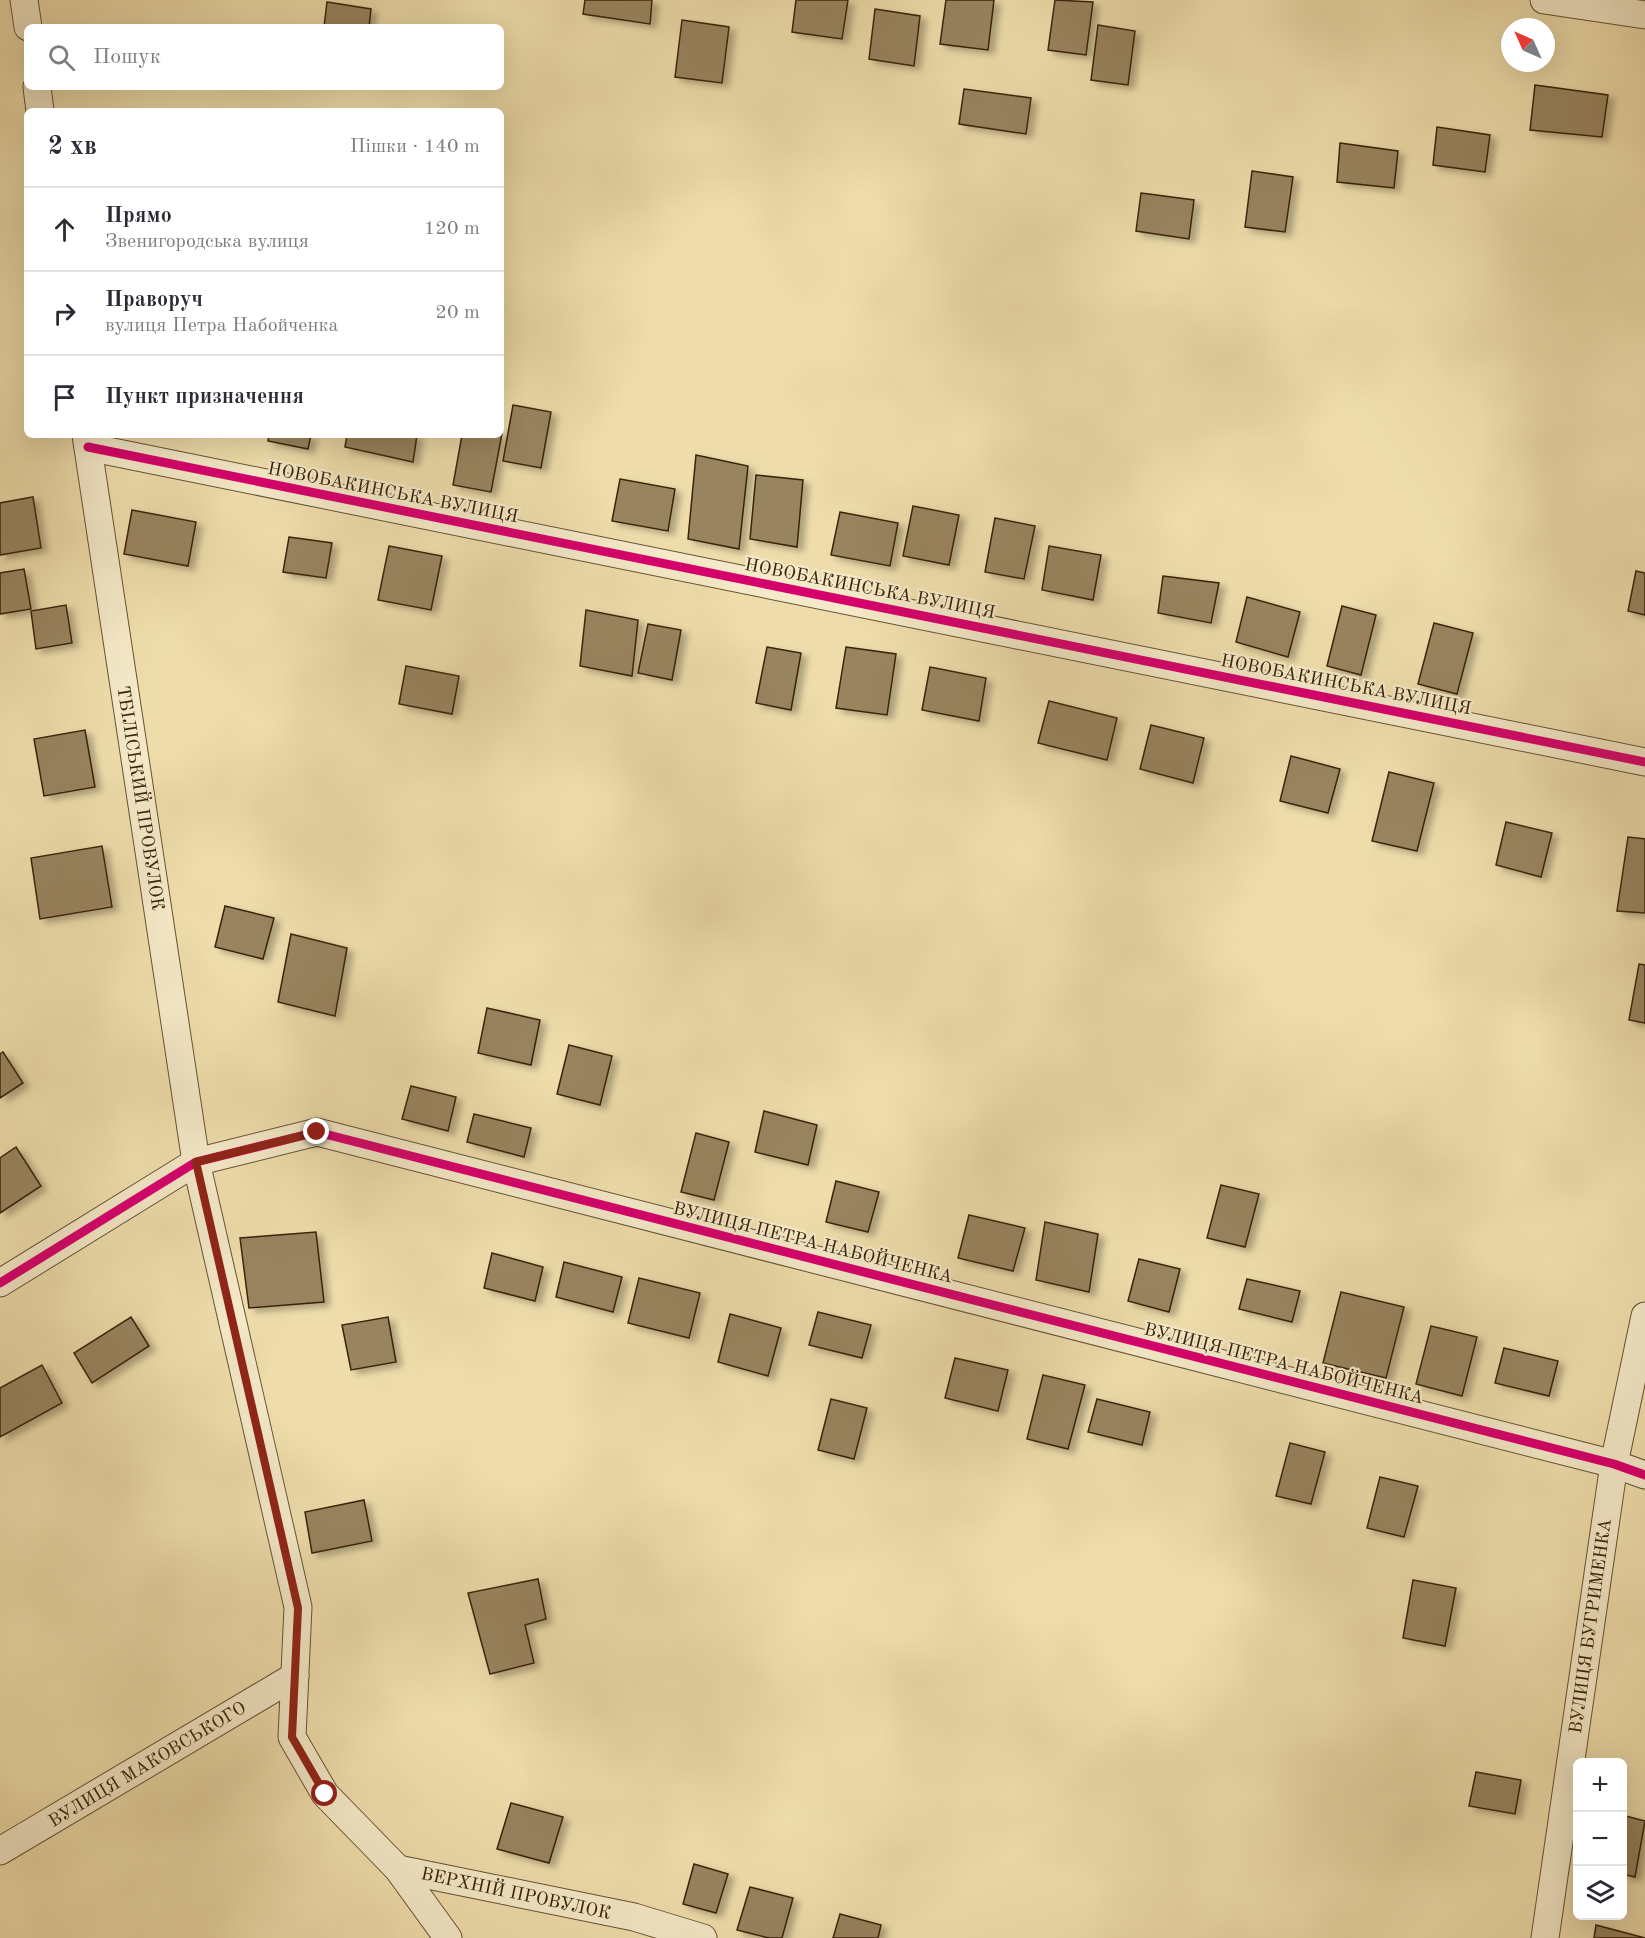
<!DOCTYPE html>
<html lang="uk">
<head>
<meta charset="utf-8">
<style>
	:root { --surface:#fff; --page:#f7f7f7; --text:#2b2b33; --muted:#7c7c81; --line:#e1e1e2 }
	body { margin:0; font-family:"Old Standard TT",serif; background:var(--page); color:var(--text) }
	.controls { position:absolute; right:18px; bottom:18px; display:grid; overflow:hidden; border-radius:9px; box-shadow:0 6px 24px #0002 }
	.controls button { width:54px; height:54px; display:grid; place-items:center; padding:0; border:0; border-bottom:2px solid var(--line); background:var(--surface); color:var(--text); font:30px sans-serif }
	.compass { position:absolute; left:1501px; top:18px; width:54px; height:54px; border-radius:50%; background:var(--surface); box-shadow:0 6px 24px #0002; rotate:315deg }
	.stop { position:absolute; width:18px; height:18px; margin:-14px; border:4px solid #8f2418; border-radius:50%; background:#fff }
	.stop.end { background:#8f2418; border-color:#fff; box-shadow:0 2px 6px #0008 }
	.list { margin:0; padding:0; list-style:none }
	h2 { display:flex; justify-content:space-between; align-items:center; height:78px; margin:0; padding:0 24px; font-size:26px }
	h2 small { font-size:20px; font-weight:400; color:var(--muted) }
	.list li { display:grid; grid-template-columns:39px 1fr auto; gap:18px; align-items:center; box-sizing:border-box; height:84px; padding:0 24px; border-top:2px solid var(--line) }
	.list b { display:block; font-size:22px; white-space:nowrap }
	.list p { margin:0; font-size:20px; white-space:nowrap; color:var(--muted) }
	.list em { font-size:20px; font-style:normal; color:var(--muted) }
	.icon { flex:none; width:33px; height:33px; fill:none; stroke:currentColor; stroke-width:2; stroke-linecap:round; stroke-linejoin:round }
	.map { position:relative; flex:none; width:1645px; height:1938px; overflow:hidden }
	.search { position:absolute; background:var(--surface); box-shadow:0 6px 24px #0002; left:24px; top:24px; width:480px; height:66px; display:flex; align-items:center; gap:15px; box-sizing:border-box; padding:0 21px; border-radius:9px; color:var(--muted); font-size:22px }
	.panel { position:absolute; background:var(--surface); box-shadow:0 6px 24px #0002; left:24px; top:108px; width:480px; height:330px; border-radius:9px }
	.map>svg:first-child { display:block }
	.building { fill:#98845e; stroke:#3a230a; stroke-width:1.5; filter:url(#shadow) }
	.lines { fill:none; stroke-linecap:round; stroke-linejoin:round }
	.street-casing { stroke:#675232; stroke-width:29 }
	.street { stroke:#f4e9c8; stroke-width:27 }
	.cycleway-casing { stroke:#f4e9c8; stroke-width:13 }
	.cycleway { stroke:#d6006c; stroke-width:9 }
	.route { stroke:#8f2418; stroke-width:8 }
	.labels { text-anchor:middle; stroke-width:4.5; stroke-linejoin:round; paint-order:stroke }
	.street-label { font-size:18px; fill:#3a230a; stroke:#f4e9c8 }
</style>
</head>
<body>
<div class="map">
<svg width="1645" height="1938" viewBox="0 0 1645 1938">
	<defs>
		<filter id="shadow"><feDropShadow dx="6" dy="4" stdDeviation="3" flood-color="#0004"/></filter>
	</defs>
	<rect width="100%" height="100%" fill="#eeddab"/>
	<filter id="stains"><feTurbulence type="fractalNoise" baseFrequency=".00333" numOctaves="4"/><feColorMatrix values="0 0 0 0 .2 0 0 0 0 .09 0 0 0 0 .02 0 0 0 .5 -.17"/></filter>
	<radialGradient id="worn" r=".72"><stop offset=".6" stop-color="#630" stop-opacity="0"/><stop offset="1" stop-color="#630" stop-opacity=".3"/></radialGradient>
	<g class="building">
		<polygon points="585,0 652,0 650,24 583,14"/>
		<polygon points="796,0 848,0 842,39 792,32"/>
		<polygon points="946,0 994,0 988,50 940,44"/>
		<polygon points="1055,0 1093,2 1086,55 1048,50"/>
		<polygon points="327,2 371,9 369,27 324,27"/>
		<polygon points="875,9 920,16 914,66 869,59"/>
		<polygon points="682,20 729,27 722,83 675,77"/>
		<polygon points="1098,25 1135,31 1128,85 1091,80"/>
		<polygon points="1535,85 1608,95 1602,137 1530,130"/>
		<polygon points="964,89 1031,98 1026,134 959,124"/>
		<polygon points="1437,127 1490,135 1485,172 1433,165"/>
		<polygon points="1340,143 1398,151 1394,188 1337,182"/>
		<polygon points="1252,171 1293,177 1285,232 1245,227"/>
		<polygon points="1141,193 1194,200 1189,239 1136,231"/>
		<polygon points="513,405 551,412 541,468 503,461"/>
		<polygon points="501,428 503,428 491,492 453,485 462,435 501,435"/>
		<polygon points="269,435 311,435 308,449 268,441"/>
		<polygon points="347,435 417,435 413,462 345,447"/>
		<polygon points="696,455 748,466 739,549 688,539"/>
		<polygon points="756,475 803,480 797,547 750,539"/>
		<polygon points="620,479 675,489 668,531 612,521"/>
		<polygon points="33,497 41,548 0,555 0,503"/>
		<polygon points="913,506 959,515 949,565 903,556"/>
		<polygon points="132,510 196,522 188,566 124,554"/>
		<polygon points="840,512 898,523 890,566 831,555"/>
		<polygon points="995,518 1035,526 1024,579 985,572"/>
		<polygon points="289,537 332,543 326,578 283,572"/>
		<polygon points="389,546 442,556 431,610 378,600"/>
		<polygon points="1049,546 1101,555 1093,600 1042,590"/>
		<polygon points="24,569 31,609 0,614 0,573"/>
		<polygon points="1636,571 1645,573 1645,615 1628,611"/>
		<polygon points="1163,576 1219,583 1211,623 1158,613"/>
		<polygon points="1247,597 1300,612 1288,657 1236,642"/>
		<polygon points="66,605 72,643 36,649 31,611"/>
		<polygon points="1342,606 1376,615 1361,675 1327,666"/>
		<polygon points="586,610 638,620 632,676 580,666"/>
		<polygon points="1434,623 1473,633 1457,694 1418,684"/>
		<polygon points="648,624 681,630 672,680 638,673"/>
		<polygon points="767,647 801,653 791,710 756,703"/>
		<polygon points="846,647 896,654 887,715 836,708"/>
		<polygon points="406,666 459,676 452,714 399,704"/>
		<polygon points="930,667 986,678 979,721 922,710"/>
		<polygon points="1049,701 1117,718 1107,760 1038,743"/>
		<polygon points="1151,725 1204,738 1193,783 1140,769"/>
		<polygon points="85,730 95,787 44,796 34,739"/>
		<polygon points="1291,756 1340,769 1328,813 1280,801"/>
		<polygon points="1389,772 1434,783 1417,851 1372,841"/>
		<polygon points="1506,822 1552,833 1541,877 1496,865"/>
		<polygon points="1628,837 1645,839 1645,913 1617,911"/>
		<polygon points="102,846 112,907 40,919 31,858"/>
		<polygon points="225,906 274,918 263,959 215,947"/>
		<polygon points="291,934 347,948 335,1016 278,1002"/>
		<polygon points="1639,964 1645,965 1645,1023 1629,1020"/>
		<polygon points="487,1008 540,1020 531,1065 478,1053"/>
		<polygon points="569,1045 612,1056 600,1105 557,1094"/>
		<polygon points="3,1052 23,1083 0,1098 0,1054"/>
		<polygon points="411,1086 456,1097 448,1131 402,1119"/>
		<polygon points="764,1111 817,1125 808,1165 755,1152"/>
		<polygon points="474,1114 531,1128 524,1157 467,1142"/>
		<polygon points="696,1133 729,1142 714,1200 681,1192"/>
		<polygon points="16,1147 41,1186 0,1213 0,1158"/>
		<polygon points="836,1181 879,1192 868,1232 826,1222"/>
		<polygon points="1221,1185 1259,1194 1245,1247 1207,1238"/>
		<polygon points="969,1215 1025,1228 1013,1271 958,1258"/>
		<polygon points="1045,1222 1098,1234 1089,1292 1036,1280"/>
		<polygon points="316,1232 324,1302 249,1308 240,1238"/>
		<polygon points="492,1253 543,1267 535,1301 484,1288"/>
		<polygon points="1139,1259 1180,1269 1169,1312 1128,1301"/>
		<polygon points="564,1262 622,1277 613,1312 556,1297"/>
		<polygon points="639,1278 700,1293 689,1338 628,1323"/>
		<polygon points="1247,1279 1300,1291 1292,1322 1239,1309"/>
		<polygon points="1341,1292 1404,1307 1386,1378 1323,1363"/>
		<polygon points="818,1312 871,1325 862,1358 809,1345"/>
		<polygon points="730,1314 781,1328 768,1376 718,1362"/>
		<polygon points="131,1317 149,1346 92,1383 74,1353"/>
		<polygon points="388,1317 396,1362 351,1370 342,1325"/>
		<polygon points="1431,1326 1477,1337 1462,1396 1416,1384"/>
		<polygon points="1504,1348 1558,1361 1549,1396 1495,1383"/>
		<polygon points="955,1358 1008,1370 998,1411 945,1398"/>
		<polygon points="42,1365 62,1403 0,1437 0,1388"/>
		<polygon points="1043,1375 1085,1385 1068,1449 1027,1439"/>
		<polygon points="831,1399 867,1408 854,1459 818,1450"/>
		<polygon points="1097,1399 1150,1412 1142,1445 1088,1432"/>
		<polygon points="1290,1443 1325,1452 1311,1504 1276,1496"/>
		<polygon points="1380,1477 1418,1486 1404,1537 1367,1528"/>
		<polygon points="364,1500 372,1541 312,1553 305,1512"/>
		<polygon points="538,1579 546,1619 525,1625 534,1663 490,1674 468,1593"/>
		<polygon points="1413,1580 1456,1588 1445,1646 1403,1638"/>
		<polygon points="1476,1772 1521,1780 1515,1814 1469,1806"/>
		<polygon points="511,1803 563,1817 549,1863 497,1849"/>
		<polygon points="1622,1815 1645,1821 1635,1877 1622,1874"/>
		<polygon points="694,1864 728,1874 716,1913 683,1904"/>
		<polygon points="750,1887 793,1898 782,1938 769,1938 737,1930"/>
		<polygon points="840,1914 881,1925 878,1938 833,1938"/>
		<polygon points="1596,1925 1645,1938 1594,1938"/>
	</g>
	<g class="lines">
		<defs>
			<g id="street">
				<polyline points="24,0 28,27"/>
				<polyline points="1544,0 1645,15"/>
				<polyline points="37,87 40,111"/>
				<polyline points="86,435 196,1162 298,1607 292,1737 325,1794 398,1869 448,1938"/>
				<polyline points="88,447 1645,762"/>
				<polyline points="0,1283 196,1162 317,1132 1614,1464 1645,1475"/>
				<polyline points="0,1851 295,1676"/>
				<polyline points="398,1869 634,1917 703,1938"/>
				<polyline points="1545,1938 1614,1464 1645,1316"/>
			</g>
		</defs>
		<use href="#street" class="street-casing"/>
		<use href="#street" class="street"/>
		<defs>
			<g id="cycleway">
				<polyline points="88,447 1645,762"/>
				<polyline points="0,1283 196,1162 317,1132 1614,1464 1645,1475"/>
			</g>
		</defs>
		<use href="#cycleway" class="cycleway-casing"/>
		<use href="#cycleway" class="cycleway"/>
	</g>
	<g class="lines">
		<polyline class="route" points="317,1132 196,1162 298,1608 292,1737 325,1794"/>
	</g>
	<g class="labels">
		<g class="street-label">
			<text transform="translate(393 492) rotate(11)" y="6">НОВОБАКИНСЬКА ВУЛИЦЯ</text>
			<text transform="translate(870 588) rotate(11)" y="6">НОВОБАКИНСЬКА ВУЛИЦЯ</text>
			<text transform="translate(1346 684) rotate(11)" y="6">НОВОБАКИНСЬКА ВУЛИЦЯ</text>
			<text transform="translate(141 798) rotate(81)" y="6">ТБІЛІСЬКИЙ ПРОВУЛОК</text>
			<text transform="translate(813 1242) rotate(14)" y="6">ВУЛИЦЯ ПЕТРА НАБОЙЧЕНКА</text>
			<text transform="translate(1284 1363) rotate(14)" y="6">ВУЛИЦЯ ПЕТРА НАБОЙЧЕНКА</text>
			<text transform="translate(1590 1626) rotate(-82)" y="6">ВУЛИЦЯ БУГРИМЕНКА</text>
			<text transform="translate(147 1764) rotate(-31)" y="6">ВУЛИЦЯ МАКОВСЬКОГО</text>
			<text transform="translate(516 1893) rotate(12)" y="6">ВЕРХНІЙ ПРОВУЛОК</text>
		</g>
	</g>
	<rect width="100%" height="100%" filter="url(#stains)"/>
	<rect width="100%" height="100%" fill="url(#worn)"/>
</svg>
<div class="controls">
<button>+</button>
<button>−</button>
<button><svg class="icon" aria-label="layers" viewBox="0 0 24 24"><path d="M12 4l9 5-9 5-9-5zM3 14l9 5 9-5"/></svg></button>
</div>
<svg class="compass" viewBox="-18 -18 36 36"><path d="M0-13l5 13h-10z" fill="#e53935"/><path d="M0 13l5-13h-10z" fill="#7c7c81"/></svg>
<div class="stop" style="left:325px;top:1794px"></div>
<div class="stop end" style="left:317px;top:1132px"></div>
<div class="search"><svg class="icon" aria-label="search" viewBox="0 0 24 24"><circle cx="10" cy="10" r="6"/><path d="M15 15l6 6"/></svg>Пошук</div>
<section class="panel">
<h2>2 хв<small>Пішки · 140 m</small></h2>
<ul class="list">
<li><svg class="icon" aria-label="ahead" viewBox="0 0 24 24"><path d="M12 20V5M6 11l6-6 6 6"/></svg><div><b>Прямо</b><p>Звенигородська вулиця</p></div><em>120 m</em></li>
<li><svg class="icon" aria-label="right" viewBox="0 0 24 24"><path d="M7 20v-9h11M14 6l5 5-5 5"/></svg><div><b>Праворуч</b><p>вулиця Петра Набойченка</p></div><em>20 m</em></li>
<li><svg class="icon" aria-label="arrive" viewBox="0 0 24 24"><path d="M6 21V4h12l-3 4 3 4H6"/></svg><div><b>Пункт призначення</b></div></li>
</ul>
</section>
</div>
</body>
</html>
